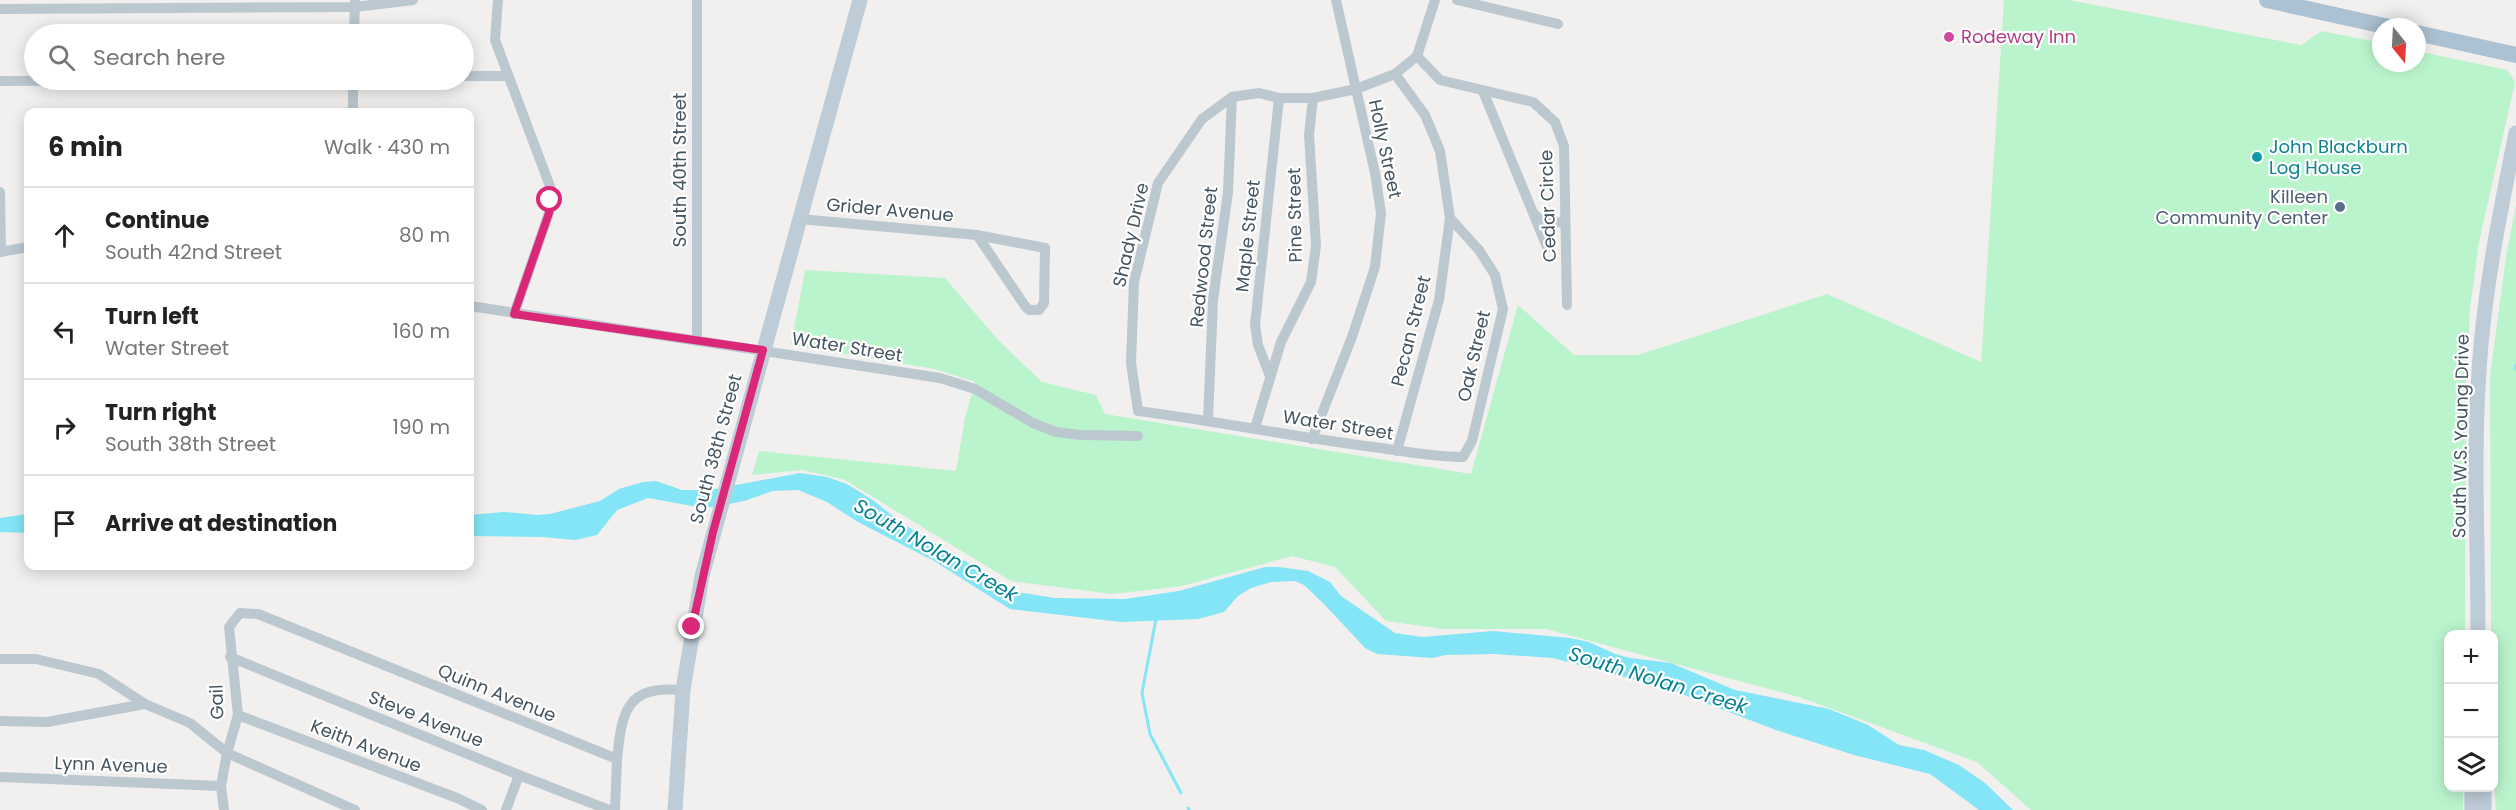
<!DOCTYPE html>
<html lang="en">
<head>
<meta charset="utf-8">
<style>
	:root { --surface:#fff; --page:#f6f6f6; --text:#222; --muted:#767676; --line:#e0e0e0 }
	body { margin:0; font-family:Poppins,sans-serif; background:var(--page); color:var(--text) }
	.controls { position:absolute; right:18px; bottom:18px; display:grid; overflow:hidden; border-radius:12px; box-shadow:0 3px 15px #0003 }
	.controls button { width:54px; height:54px; display:grid; place-items:center; padding:0; border:0; border-bottom:2px solid var(--line); background:var(--surface); color:var(--text); font:30px sans-serif }
	.compass { position:absolute; left:2372px; top:18px; width:54px; height:54px; border-radius:50%; background:var(--surface); box-shadow:0 3px 15px #0003; rotate:162deg }
	.stop { position:absolute; width:18px; height:18px; margin:-14px; border:4px solid #db2777; border-radius:50%; background:#fff }
	.stop.end { background:#db2777; border-color:#fff; box-shadow:0 2px 6px #0008 }
	.list { margin:0; padding:0; list-style:none }
	h2 { display:flex; justify-content:space-between; align-items:center; height:78px; margin:0; padding:0 24px; font-size:26px }
	h2 small { font-size:20px; font-weight:400; color:var(--muted) }
	.list li { display:grid; grid-template-columns:39px 1fr auto; gap:18px; align-items:center; box-sizing:border-box; height:96px; padding:0 24px; border-top:2px solid var(--line) }
	.list b { display:block; font-size:22px; white-space:nowrap }
	.list p { margin:0; font-size:20px; white-space:nowrap; color:var(--muted) }
	.list em { font-size:20px; font-style:normal; color:var(--muted) }
	.icon { flex:none; width:33px; height:33px; fill:none; stroke:currentColor; stroke-width:2; stroke-linecap:round; stroke-linejoin:round }
	.map { position:relative; flex:none; width:2516px; height:810px; overflow:hidden }
	.search { position:absolute; background:var(--surface); box-shadow:0 3px 15px #0003; left:24px; top:24px; width:450px; height:66px; display:flex; align-items:center; gap:15px; box-sizing:border-box; padding:0 21px; border-radius:33px; color:var(--muted); font-size:22px }
	.panel { position:absolute; background:var(--surface); box-shadow:0 3px 15px #0003; left:24px; top:108px; width:450px; height:462px; border-radius:12px }
	.map>svg:first-child { display:block }
	.green { fill:#baf4cc }
	.water { fill:#83e5f5 }
	.lines { fill:none; stroke-linecap:round; stroke-linejoin:round }
	.stream { stroke:#83e5f5; stroke-width:3 }
	.street { stroke:#bcc8d0; stroke-width:10 }
	.secondary { stroke:#beccd8; stroke-width:15 }
	.primary { stroke:#acc1d1; stroke-width:16 }
	.route { stroke:#db2777; stroke-width:8 }
	.hotel-dot { fill:#d1479c; stroke:#fff; stroke-width:2 }
	.culture-dot { fill:#0f9aa8; stroke:#fff; stroke-width:2 }
	.service-dot { fill:#5c6f8a; stroke:#fff; stroke-width:2 }
	.labels { text-anchor:middle; stroke-width:4.5; stroke-linejoin:round; paint-order:stroke }
	.hotel-label { font-size:18px; fill:#b23c85; stroke:#fff; text-anchor:start }
	.culture-label { font-size:18px; fill:#0d838f; stroke:#fff; text-anchor:start }
	.street-label { font-size:18px; fill:#45555f; stroke:#fff }
	.service-label { font-size:18px; fill:#4e5e75; stroke:#fff; text-anchor:end }
	.water-label { font-size:20px; font-style:italic; fill:#038296; stroke:#fff }
</style>
</head>
<body>
<div class="map">
<svg width="2516" height="810" viewBox="0 0 2516 810">
	<rect width="100%" height="100%" fill="#f2efef"/>
	<g class="green">
		<polygon points="2004,0 2069,0 2301,45 2322,31 2381,43 2381,63 2417,63 2417,51 2507,70 2515,82 2479,242 2470,309 2466,384 2465,634 2448,634 2448,788 2463,788 2463,810 2031,810 1977,762 1799,697 1546,629 1443,629 1386,621 1335,567 1292,556 1182,586 1112,594 1011,581 845,480 803,470 752,475 759,451 956,471 965,418 975,382 935,369 791,345 805,270 945,278 999,341 1042,382 1096,395 1105,414 1471,474 1518,305 1574,355 1638,355 1827,294 1981,362"/>
		<polygon points="2516,205 2516,810 2496,810 2494,783 2494,634 2491,634 2490,376 2506,257"/>
	</g>
	<g class="water">
		<polygon points="800,473 827,477 847,484 874,501 903,524 1017,592 1055,598 1125,599 1179,591 1265,567 1279,567 1308,571 1330,582 1341,596 1395,633 1422,637 1493,631 1570,638 1589,642 1615,654 1630,658 1671,663 1735,690 1829,709 1868,725 1899,745 1924,750 1959,765 1985,783 2013,810 1979,810 1930,774 1854,755 1776,730 1666,688 1553,658 1494,654 1445,655 1433,658 1377,654 1365,648 1325,605 1304,585 1295,581 1271,582 1251,588 1238,596 1224,612 1198,619 1121,622 1010,609 934,561 858,522 827,502 798,490 773,491 744,501 713,507 698,507 648,498 617,510 597,535 575,540 542,537 470,536 470,515 504,512 537,515 550,514 600,501 619,489 643,482 656,481 682,490 696,490 715,489"/>
		<polygon points="28,514 28,533 0,532 0,518"/>
	</g>
	<g class="lines">
		<g class="stream">
			<polyline points="2515,369 2516,365"/>
			<polyline points="1156,619 1142,693 1150,734 1181,793"/>
			<polyline points="1188,808 1189,810"/>
		</g>
		<g class="street">
			<polyline points="498,0 495,40 551,189 549,213 514,314"/>
			<polyline points="1457,0 1558,24"/>
			<polyline points="0,9 355,7 413,0"/>
			<polyline points="354,34 355,2"/>
			<polyline points="1417,56 1440,80 1533,102 1555,122 1564,146 1567,305"/>
			<path d="M1395,74L1425,115L1440,151L1450,218L1479,250L1495,275L1503,309L1472,441L1463,457C1432,457 1403,451 1373,447C1294,437 1217,421 1138,411L1131,363L1134,282L1158,183L1202,119L1232,97L1259,93L1279,98H1313L1356,89L1395,74L1417,56L1435,0"/>
			<polyline points="464,76 508,76"/>
			<polyline points="0,81 208,80"/>
			<polyline points="1483,91 1547,247"/>
			<polyline points="353,112 353,80"/>
			<polyline points="0,192 1,252"/>
			<path d="M1535,215C1545,225 1552,223 1565,222"/>
			<polyline points="799,219 977,235"/>
			<polygon points="977,235 1045,248 1044,303 1039,310 1029,310 1025,306"/>
			<polyline points="0,252 28,247"/>
			<polyline points="470,306 940,378 975,389 1033,423 1056,432 1081,435 1138,436"/>
			<polyline points="697,341 697,0"/>
			<polyline points="1270,376 1258,345 1255,325 1279,98"/>
			<polyline points="1208,420 1213,300 1228,192 1232,97"/>
			<polyline points="1255,428 1281,342 1311,282 1316,246 1309,135 1313,98"/>
			<polyline points="1312,439 1352,337 1375,267 1381,213 1375,173 1336,0"/>
			<polyline points="1397,451 1439,300 1450,218"/>
			<polyline points="230,657 519,775 609,810"/>
			<polyline points="0,659 36,659 99,674 145,704 190,723 227,753 355,810"/>
			<polyline points="238,715 457,798 482,810"/>
			<polyline points="0,721 47,722 145,704"/>
			<polyline points="0,777 221,786"/>
			<path d="M224,810L221,786L227,753L238,715L229,627L240,613L258,614L617,759C622,711 626,685 683,690"/>
			<polyline points="506,810 519,775"/>
			<polyline points="615,810 617,759"/>
		</g>
		<g class="secondary">
			<path d="M2478,634C2478,547 2473,458 2479,371C2484,291 2500,212 2516,133"/>
			<polyline points="675,810 683,690 702,576 860,0"/>
			<polyline points="2472,810 2472,788"/>
			<polyline points="2484,810 2484,788"/>
		</g>
		<g class="primary">
			<polyline points="2267,0 2389,27"/>
			<polyline points="2417,33 2516,55"/>
		</g>
	</g>
	<g class="lines">
		<polyline class="route" points="550,200 549,213 514,314 763,350 713,532 692,627"/>
	</g>
	<circle class="hotel-dot" cx="1949" cy="37" r="6"/>
	<circle class="culture-dot" cx="2257" cy="157" r="6"/>
	<circle class="service-dot" cx="2340" cy="207" r="6"/>
	<g class="labels">
		<g class="hotel-label">
			<text x="1961" y="43">Rodeway Inn</text>
		</g>
		<g class="culture-label">
			<text x="2269" y="153">John Blackburn<tspan x="2269" dy="21">Log House</tspan></text>
		</g>
		<g class="street-label">
			<text transform="translate(1385 149) rotate(78)" y="6">Holly Street</text>
			<text transform="translate(680 170) rotate(-90)" y="6">South 40th Street</text>
			<text transform="translate(1548 206) rotate(-92)" y="6">Cedar Circle</text>
			<text transform="translate(890 210) rotate(5)" y="6">Grider Avenue</text>
			<text transform="translate(1295 215) rotate(-91)" y="6">Pine Street</text>
			<text transform="translate(1131 235) rotate(-77)" y="6">Shady Drive</text>
			<text transform="translate(1248 236) rotate(-84)" y="6">Maple Street</text>
			<text transform="translate(1204 257) rotate(-84)" y="6">Redwood Street</text>
			<text transform="translate(1411 331) rotate(-76)" y="6">Pecan Street</text>
			<text transform="translate(847 347) rotate(9)" y="6">Water Street</text>
			<text transform="translate(1474 356) rotate(-77)" y="6">Oak Street</text>
			<text transform="translate(1338 425) rotate(9)" y="6">Water Street</text>
			<text transform="translate(2461 436) rotate(-89)" y="6">South W.S. Young Drive</text>
			<text transform="translate(716 449) rotate(-75)" y="6">South 38th Street</text>
			<text transform="translate(497 693) rotate(22)" y="6">Quinn Avenue</text>
			<text transform="translate(217 702) rotate(-92)" y="6">Gail</text>
			<text transform="translate(426 719) rotate(22)" y="6">Steve Avenue</text>
			<text transform="translate(366 746) rotate(21)" y="6">Keith Avenue</text>
			<text transform="translate(111 765) rotate(2)" y="6">Lynn Avenue</text>
		</g>
		<g class="service-label">
			<text x="2328" y="203">Killeen<tspan x="2328" dy="21">Community Center</tspan></text>
		</g>
		<g class="water-label">
			<text transform="translate(936 550) rotate(30)" y="7">South Nolan Creek</text>
			<text transform="translate(1658 680) rotate(17)" y="7">South Nolan Creek</text>
		</g>
	</g>
</svg>
<div class="controls">
<button>+</button>
<button>−</button>
<button><svg class="icon" aria-label="layers" viewBox="0 0 24 24"><path d="M12 4l9 5-9 5-9-5zM3 14l9 5 9-5"/></svg></button>
</div>
<svg class="compass" viewBox="-18 -18 36 36"><path d="M0-13l5 13h-10z" fill="#e53935"/><path d="M0 13l5-13h-10z" fill="#767676"/></svg>
<div class="stop" style="left:550px;top:200px"></div>
<div class="stop end" style="left:692px;top:627px"></div>
<div class="search"><svg class="icon" aria-label="search" viewBox="0 0 24 24"><circle cx="10" cy="10" r="6"/><path d="M15 15l6 6"/></svg>Search here</div>
<section class="panel">
<h2>6 min<small>Walk · 430 m</small></h2>
<ul class="list">
<li><svg class="icon" aria-label="ahead" viewBox="0 0 24 24"><path d="M12 20V5M6 11l6-6 6 6"/></svg><div><b>Continue</b><p>South 42nd Street</p></div><em>80 m</em></li>
<li><svg class="icon" aria-label="left" viewBox="0 0 24 24"><path d="M17 20v-9H6M10 6l-5 5 5 5"/></svg><div><b>Turn left</b><p>Water Street</p></div><em>160 m</em></li>
<li><svg class="icon" aria-label="right" viewBox="0 0 24 24"><path d="M7 20v-9h11M14 6l5 5-5 5"/></svg><div><b>Turn right</b><p>South 38th Street</p></div><em>190 m</em></li>
<li><svg class="icon" aria-label="arrive" viewBox="0 0 24 24"><path d="M6 21V4h12l-3 4 3 4H6"/></svg><div><b>Arrive at destination</b></div></li>
</ul>
</section>
</div>
</body>
</html>
